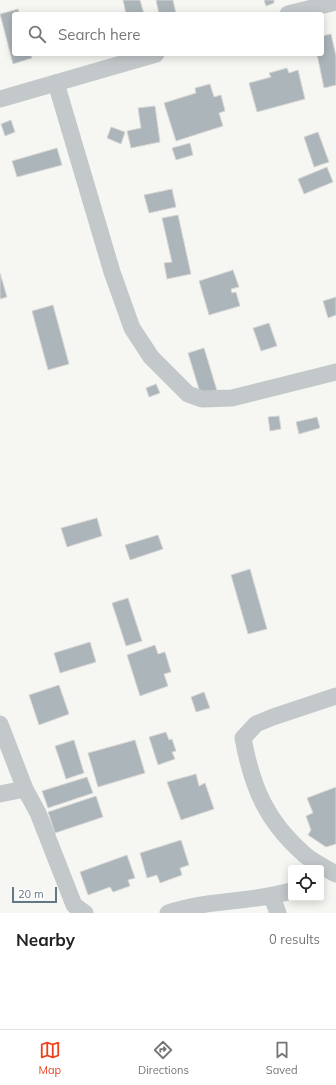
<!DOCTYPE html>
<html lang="en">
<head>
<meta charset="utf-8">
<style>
	:root { --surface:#fff; --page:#f2f2f2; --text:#222; --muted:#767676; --line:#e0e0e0; --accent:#ec421d }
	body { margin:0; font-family:Mulish,sans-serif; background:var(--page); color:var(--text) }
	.controls { position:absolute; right:12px; bottom:12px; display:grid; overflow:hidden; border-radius:4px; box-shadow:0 2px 10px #0003 }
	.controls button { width:36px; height:36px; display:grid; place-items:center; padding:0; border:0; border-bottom:1px solid var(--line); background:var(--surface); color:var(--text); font:20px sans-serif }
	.scale { position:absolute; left:12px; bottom:10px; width:45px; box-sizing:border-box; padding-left:4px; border:2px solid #637885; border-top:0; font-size:11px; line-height:14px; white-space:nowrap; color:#637885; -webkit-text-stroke:3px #fff; paint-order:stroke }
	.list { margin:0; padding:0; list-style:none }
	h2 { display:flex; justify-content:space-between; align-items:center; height:52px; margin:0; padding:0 16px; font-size:17px }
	h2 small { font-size:13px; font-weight:400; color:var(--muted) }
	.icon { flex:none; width:22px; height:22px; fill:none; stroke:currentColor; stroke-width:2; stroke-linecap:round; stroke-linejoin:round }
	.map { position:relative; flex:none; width:336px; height:913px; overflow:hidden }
	.search { position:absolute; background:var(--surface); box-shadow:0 2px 10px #0003; left:12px; right:12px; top:12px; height:44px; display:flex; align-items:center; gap:10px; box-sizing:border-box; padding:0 14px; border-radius:4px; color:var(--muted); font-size:15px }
	.sheet { height:116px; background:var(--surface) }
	nav { display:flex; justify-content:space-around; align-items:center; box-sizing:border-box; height:56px; border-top:1px solid var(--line); background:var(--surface); font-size:11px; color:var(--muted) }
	nav a { display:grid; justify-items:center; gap:2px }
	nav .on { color:var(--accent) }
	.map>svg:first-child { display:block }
	.building { fill:#acb5ba; stroke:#d8d7d5 }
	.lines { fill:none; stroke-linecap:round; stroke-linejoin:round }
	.minor { stroke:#c3c8ca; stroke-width:17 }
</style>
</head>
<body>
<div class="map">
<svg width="336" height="913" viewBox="0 0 336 913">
	<rect width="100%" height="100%" fill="#f6f6f2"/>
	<g class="building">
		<polygon points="123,0 140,0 144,14 126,14"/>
		<polygon points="156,0 173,0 176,14 159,14"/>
		<polygon points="264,0 274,0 274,3 266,6"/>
		<polygon points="18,9 19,14 14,14 14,54 31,54 32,58 13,64 0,14"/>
		<polygon points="331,34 336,56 336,85 324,88 317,54 322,54 322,36"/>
		<polygon points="287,68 289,73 298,70 305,99 257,112 249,83 271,77 269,73"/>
		<polygon points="210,84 214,97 221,95 225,111 219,113 223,126 176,141 164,103 196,93 195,88"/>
		<polygon points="155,106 160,142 131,148 127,131 141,128 138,108"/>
		<polygon points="11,120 15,132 5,136 1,124"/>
		<polygon points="111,127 125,132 121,144 107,138"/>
		<polygon points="318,132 329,162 314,167 304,137"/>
		<polygon points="190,143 193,155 176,160 172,148"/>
		<polygon points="57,148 62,165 17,177 12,161"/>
		<polygon points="327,167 333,182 304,194 298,179"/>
		<polygon points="172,189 176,207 149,213 144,195"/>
		<polygon points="178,215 191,274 167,279 164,263 172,262 162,218"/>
		<polygon points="233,270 239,287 231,289 232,293 236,292 240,306 209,315 199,281"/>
		<polygon points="0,273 7,297 0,299"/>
		<polygon points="336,297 336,315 328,318 323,301"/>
		<polygon points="53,305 69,364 48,370 32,311"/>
		<polygon points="269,323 277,346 261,351 253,328"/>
		<polygon points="204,348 218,394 202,399 188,353"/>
		<polygon points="156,384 160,393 149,397 146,388"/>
		<polygon points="279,416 281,429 270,431 268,417"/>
		<polygon points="317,417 320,428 299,434 296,422"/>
		<polygon points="97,518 102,536 67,547 61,528"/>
		<polygon points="158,535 163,549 130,560 125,545"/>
		<polygon points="250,569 267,629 248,634 231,575"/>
		<polygon points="128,598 142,641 126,646 112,603"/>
		<polygon points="90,642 96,662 60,673 54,653"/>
		<polygon points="155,645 158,654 165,652 171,672 164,674 168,686 140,696 127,655"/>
		<polygon points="59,685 69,714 39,725 29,695"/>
		<polygon points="204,692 210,708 196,712 191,697"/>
		<polygon points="166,732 169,740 172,739 176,751 172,752 175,759 158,765 149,737"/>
		<polygon points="74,740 84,773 66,779 55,746"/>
		<polygon points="135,740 145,773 98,787 88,753"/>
		<polygon points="196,774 199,786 205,783 214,809 181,820 167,782"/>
		<polygon points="87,777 93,793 48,808 42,791"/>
		<polygon points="336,787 336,844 326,847 308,835 311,830 306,816 313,813 307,798"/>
		<polygon points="96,796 103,817 55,833 48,812"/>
		<polygon points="181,840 189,865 180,868 182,875 160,883 157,875 147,878 140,853"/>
		<polygon points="127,855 135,878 128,880 130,886 113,892 110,887 88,895 80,872"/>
	</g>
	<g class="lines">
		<g class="minor">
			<polyline points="288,14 336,2"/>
			<polyline points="56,83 112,272 132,328 151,357 188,394 202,399 232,398 336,372"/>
			<polyline points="0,99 156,54"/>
			<path d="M336,696L273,717L256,724L243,738C252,787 266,821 305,855C313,862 326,868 336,874"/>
			<polyline points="0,724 25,789 38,813 74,905 85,913"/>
			<polyline points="0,794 25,789"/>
			<polyline points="272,897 278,913"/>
			<path d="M168,913C208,899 251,903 291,891"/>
		</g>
	</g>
</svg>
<div class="controls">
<button><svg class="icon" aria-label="locate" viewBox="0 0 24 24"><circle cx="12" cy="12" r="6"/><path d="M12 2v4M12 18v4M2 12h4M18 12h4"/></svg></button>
</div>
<div class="scale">20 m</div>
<div class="search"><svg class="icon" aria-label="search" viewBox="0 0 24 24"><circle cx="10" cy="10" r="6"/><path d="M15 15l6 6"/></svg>Search here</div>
</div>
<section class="sheet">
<h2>Nearby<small>0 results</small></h2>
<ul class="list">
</ul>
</section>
<nav>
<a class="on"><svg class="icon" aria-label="map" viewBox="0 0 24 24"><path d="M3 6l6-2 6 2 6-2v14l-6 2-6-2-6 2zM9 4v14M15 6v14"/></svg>Map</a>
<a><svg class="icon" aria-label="directions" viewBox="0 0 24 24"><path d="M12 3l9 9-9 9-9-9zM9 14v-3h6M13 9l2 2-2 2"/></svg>Directions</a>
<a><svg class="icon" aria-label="saved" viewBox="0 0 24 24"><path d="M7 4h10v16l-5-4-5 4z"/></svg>Saved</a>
</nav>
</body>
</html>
